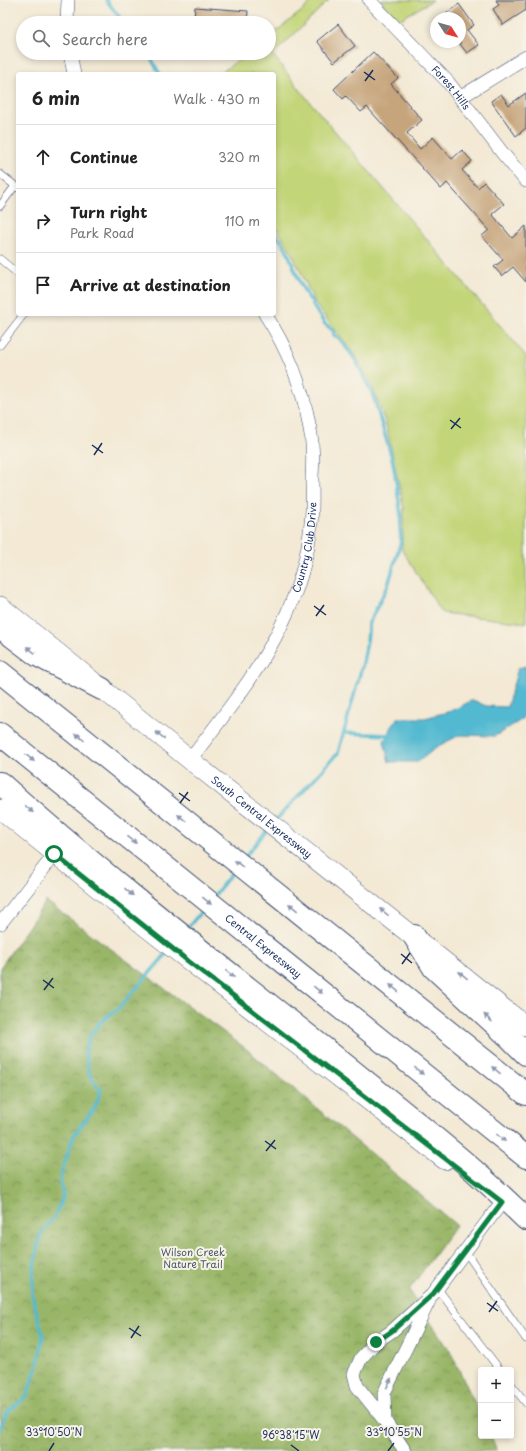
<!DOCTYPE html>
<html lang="en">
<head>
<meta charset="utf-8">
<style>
	:root { --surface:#fff; --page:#f2f2f2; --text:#222; --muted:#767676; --line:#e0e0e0 }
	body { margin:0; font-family:"Playpen Sans",sans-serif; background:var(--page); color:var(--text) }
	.controls { position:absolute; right:12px; bottom:12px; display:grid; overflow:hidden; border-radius:4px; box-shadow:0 2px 6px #0003 }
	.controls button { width:36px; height:36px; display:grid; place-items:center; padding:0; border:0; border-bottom:1px solid var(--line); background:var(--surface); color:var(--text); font:20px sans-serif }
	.compass { position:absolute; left:430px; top:12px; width:36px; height:36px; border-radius:50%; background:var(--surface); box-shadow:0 2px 6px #0003; rotate:126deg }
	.stop { position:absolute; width:12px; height:12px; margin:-9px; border:3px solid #0b8043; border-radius:50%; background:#fff }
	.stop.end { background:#0b8043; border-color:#fff; box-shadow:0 1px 4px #0008 }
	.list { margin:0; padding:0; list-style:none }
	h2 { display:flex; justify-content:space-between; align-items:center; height:52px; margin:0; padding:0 16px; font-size:17px }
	h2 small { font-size:13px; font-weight:400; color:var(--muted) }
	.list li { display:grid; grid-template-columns:26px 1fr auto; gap:12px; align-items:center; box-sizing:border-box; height:64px; padding:0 16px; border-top:1px solid var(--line) }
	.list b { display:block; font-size:15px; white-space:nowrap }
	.list p { margin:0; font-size:13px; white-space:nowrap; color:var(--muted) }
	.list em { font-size:13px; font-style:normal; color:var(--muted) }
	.icon { flex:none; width:22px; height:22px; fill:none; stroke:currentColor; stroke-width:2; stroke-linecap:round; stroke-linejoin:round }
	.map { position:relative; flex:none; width:526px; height:1451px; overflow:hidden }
	.search { position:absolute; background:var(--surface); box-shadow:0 2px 6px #0003; left:16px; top:16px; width:260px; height:44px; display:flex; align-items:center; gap:10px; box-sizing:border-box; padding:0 14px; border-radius:22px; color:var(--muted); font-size:15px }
	.panel { position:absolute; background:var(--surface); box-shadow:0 2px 6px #0003; left:16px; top:72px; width:260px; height:244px; border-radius:4px }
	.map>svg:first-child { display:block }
	.green { fill:#c2d578; stroke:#6e826b }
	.forest { fill:url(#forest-crowns); stroke:#5a7263 }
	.water { fill:#52b9d0; stroke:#367497 }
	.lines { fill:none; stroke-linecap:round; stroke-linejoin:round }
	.stream { stroke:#52b9d0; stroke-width:3.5 }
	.building { fill:#c6a47b }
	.lane-casing { stroke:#3b4b70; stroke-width:8 }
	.street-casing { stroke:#3b4b70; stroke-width:14 }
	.secondary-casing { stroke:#3b4b70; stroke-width:20 }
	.highway-casing { stroke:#3b4b70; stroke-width:24 }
	.lane { stroke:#fff; stroke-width:7 }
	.street { stroke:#fff; stroke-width:13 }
	.secondary { stroke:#fff; stroke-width:19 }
	.highway { stroke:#fff; stroke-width:22 }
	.oneway { fill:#8d97ae }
	.route { stroke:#0b8043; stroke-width:5 }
	.ticks { fill:none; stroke:#1b2f5e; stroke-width:1.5 }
	.labels { text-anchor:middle; stroke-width:4; stroke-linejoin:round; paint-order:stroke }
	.street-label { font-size:10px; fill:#1b2f5e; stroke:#f7f3e8 }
	.park-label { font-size:10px; fill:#455864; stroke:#f7f3e8 }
	.ticks-label { font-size:10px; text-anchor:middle; fill:#1b2f5e; stroke:#f7f3e8; stroke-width:4; stroke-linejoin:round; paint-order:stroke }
</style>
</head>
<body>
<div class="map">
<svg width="526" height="1451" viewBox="0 0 526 1451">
	<defs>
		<pattern id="forest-crowns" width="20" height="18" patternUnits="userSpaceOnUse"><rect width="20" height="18" fill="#99b668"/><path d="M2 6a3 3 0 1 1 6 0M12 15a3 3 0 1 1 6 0" fill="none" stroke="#7c9459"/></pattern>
	</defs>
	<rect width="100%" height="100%" fill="#f7f3e8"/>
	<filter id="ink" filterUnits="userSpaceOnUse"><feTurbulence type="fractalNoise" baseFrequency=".025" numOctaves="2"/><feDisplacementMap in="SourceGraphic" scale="8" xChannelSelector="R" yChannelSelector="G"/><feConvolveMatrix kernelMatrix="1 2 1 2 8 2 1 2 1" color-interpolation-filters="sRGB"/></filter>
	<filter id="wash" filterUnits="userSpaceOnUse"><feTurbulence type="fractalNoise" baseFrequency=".012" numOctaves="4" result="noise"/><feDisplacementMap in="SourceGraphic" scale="16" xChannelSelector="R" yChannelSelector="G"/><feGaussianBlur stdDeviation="0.9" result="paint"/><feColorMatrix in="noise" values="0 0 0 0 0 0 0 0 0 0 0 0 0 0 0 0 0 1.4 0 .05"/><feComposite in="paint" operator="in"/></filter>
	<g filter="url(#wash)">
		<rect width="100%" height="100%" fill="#f3e9d4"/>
		<g class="green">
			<polygon points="313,0 329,0 273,55 305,96 526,356 526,623 442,613 402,550 404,508 386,424 371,383 354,354 316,305 292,253 278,230 274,227 274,74 219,74 248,53 269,53 269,37 303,10"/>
			<polygon points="380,0 433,0 399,20"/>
		</g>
		<polygon class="forest" points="46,901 245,1048 456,1225 409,1290 450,1351 481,1416 481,1436 491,1436 497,1451 0,1451 0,968"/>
		<polygon class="water" points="526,666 526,711 521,720 495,736 460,735 438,746 418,762 389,762 384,741 397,718 425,718 451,711 473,700 486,706 507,707 518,668"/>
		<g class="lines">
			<g class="stream">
				<polyline points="106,0 124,23"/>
				<polyline points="148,53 160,74"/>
				<path d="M274,232C279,238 285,245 288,253C293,264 303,295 312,301L313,306L325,324L333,330L334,335L339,338L355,359L373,395L393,462L401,515L400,529L401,541L388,585L369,623L367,641L363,663L338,753L275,821"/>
				<polyline points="344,733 390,735"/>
				<polyline points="244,858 268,829"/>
				<polyline points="213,897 235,869"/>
				<polyline points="186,930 204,908"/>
				<polyline points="0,1429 6,1413 27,1396 38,1364 43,1336 32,1295 34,1266 40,1235 55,1216 63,1197 60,1178 73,1137 95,1107 101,1091 90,1076 85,1052 90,1035 103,1020 120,1007 168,952"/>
			</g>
		</g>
		<g id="blocks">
			<g class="building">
				<polygon points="496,0 526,0 526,10 503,25 493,9 499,5"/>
				<polygon points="459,4 474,25 467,30 479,45 467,53 460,44 460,18 440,18"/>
				<polygon points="195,7 248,11 247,23 194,23"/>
				<polygon points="338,24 355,46 334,62 317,41"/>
				<polygon points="373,52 398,78 391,84 422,120 407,133 420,149 433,137 452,159 462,150 472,161 462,170 478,188 484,182 504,204 492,214 512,238 526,226 526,282 513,267 502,276 494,267 503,260 482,236 489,230 447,183 441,189 367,107 361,112 346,96 343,99 334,89"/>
				<polygon points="526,93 526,128 516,136 491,101 501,94 509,105"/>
			</g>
		</g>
	</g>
	<g filter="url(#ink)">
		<use href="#blocks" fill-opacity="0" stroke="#3b4b70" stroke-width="1"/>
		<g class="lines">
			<defs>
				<g id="lane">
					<polyline points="0,174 18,188"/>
					<polyline points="0,206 15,186"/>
					<polyline points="0,259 18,274"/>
					<polyline points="0,345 24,314"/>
					<polyline points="465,1251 526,1339"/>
					<polyline points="437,1288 500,1370"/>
					<polyline points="511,1384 526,1403"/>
				</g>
				<g id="street">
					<path id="s1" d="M369,0L448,82L504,155L526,181"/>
					<polyline points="67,23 68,0"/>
					<polyline points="70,53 74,74"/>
					<polyline points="461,97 526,57"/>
					<path id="s2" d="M190,760C223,716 258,674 282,624C297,593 308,558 311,523C313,508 312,492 312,477C313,462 313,444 310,429C303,388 288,349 265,314"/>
					<polyline points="0,924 55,854"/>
					<polyline points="385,1421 384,1393 429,1301"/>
					<polyline points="405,1451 385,1421 357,1386 354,1374 361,1358 376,1342 392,1331 433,1294 502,1202"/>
				</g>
				<g id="secondary">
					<path id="s3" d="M0,606L190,760L526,1026"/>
					<polyline points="0,809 147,928 445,1160"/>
				</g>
				<g id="highway">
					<polyline points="0,627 37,655 102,689"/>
					<polyline points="0,672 526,1094"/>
					<path id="s4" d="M0,734L526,1157"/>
					<path d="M0,783C145,913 303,1027 452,1152C478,1173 502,1196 526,1219"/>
					<polyline points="414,936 434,968 511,1039 526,1054"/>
				</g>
			</defs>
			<use href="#lane" class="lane-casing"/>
			<use href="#street" class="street-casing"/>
			<use href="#secondary" class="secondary-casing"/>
			<use href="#highway" class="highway-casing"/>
			<use href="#lane" class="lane"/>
			<use href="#street" class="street"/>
			<use href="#secondary" class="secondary"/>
			<use href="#highway" class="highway"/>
		</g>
		<defs><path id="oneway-solid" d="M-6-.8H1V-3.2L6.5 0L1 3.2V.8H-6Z"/></defs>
		<g class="oneway">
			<use href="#oneway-solid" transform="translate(31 650) rotate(-143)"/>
			<use href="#oneway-solid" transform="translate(160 735) rotate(-141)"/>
			<use href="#oneway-solid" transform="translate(80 737) rotate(-141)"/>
			<use href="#oneway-solid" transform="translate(30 758) rotate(39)"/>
			<use href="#oneway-solid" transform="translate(29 809) rotate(42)"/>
			<use href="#oneway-solid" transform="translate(182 818) rotate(-141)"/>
			<use href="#oneway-solid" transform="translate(132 840) rotate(39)"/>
			<use href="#oneway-solid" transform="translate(239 864) rotate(-141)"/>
			<use href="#oneway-solid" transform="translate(129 892) rotate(40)"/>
			<use href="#oneway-solid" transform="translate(207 901) rotate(39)"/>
			<use href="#oneway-solid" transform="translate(293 907) rotate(-141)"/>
			<use href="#oneway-solid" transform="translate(384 912) rotate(-142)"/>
			<use href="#oneway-solid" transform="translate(230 974) rotate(39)"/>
			<use href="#oneway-solid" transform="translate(463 975) rotate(-141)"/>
			<use href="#oneway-solid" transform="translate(394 988) rotate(-141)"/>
			<use href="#oneway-solid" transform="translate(318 990) rotate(39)"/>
			<use href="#oneway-solid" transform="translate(488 1018) rotate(-137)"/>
			<use href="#oneway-solid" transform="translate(496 1070) rotate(-141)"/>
			<use href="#oneway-solid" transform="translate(419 1071) rotate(39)"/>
			<use href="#oneway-solid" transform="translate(501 1138) rotate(39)"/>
			<use href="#oneway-solid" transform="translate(389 1383) rotate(-64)"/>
		</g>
	</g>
	<g class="lines" filter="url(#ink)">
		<polyline class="route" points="54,854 188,961 502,1202 433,1294 392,1331 376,1342"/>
	</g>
	<path class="ticks" d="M364,72L375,80M365,81L373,70M450,420L461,428M451,429L460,418M92,445L103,453M94,455L102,443M314,606L326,615M316,616L324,605M179,793L190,801M180,803L188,792M401,954L412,963M402,964L410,953M43,980L54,988M44,990L53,978M265,1141L276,1149M266,1151L275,1140M487,1303L498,1311M489,1312L497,1301M129,1328L141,1336M131,1338L139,1326M291,1445L299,1451M49,1451L54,1443M388,1451L394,1443"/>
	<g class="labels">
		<g class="street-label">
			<text dy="4" stroke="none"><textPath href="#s1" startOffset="120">Forest Hills</textPath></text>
			<text dy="4" stroke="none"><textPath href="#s2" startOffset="245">Country Club Drive</textPath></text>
			<text dy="4" stroke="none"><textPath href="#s3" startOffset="336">South Central Expressway</textPath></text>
			<text dy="4" stroke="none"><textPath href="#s4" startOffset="338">Central Expressway</textPath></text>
		</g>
		<g class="park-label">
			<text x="193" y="1256">Wilson Creek<tspan x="193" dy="12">Nature Trail</tspan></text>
		</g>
	</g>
	<g class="ticks-label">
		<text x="54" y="1436">33°10'50"N</text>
		<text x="394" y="1436">33°10'55"N</text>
		<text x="291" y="1439">96°38'15"W</text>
	</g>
</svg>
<div class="controls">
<button>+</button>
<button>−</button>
</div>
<svg class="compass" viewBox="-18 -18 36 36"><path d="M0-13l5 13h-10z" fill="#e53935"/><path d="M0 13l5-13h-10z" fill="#767676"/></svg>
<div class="stop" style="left:54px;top:854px"></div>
<div class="stop end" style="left:376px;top:1342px"></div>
<div class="search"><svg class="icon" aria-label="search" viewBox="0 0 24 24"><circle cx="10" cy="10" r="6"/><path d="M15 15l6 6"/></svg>Search here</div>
<section class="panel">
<h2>6 min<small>Walk · 430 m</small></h2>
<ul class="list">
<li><svg class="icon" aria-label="ahead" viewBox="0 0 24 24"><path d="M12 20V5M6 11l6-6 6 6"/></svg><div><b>Continue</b></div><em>320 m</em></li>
<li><svg class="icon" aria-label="right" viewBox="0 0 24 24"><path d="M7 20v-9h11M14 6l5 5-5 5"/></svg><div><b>Turn right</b><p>Park Road</p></div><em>110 m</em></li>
<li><svg class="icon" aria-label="arrive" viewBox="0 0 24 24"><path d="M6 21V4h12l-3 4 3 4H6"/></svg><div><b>Arrive at destination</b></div></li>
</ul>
</section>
</div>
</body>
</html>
